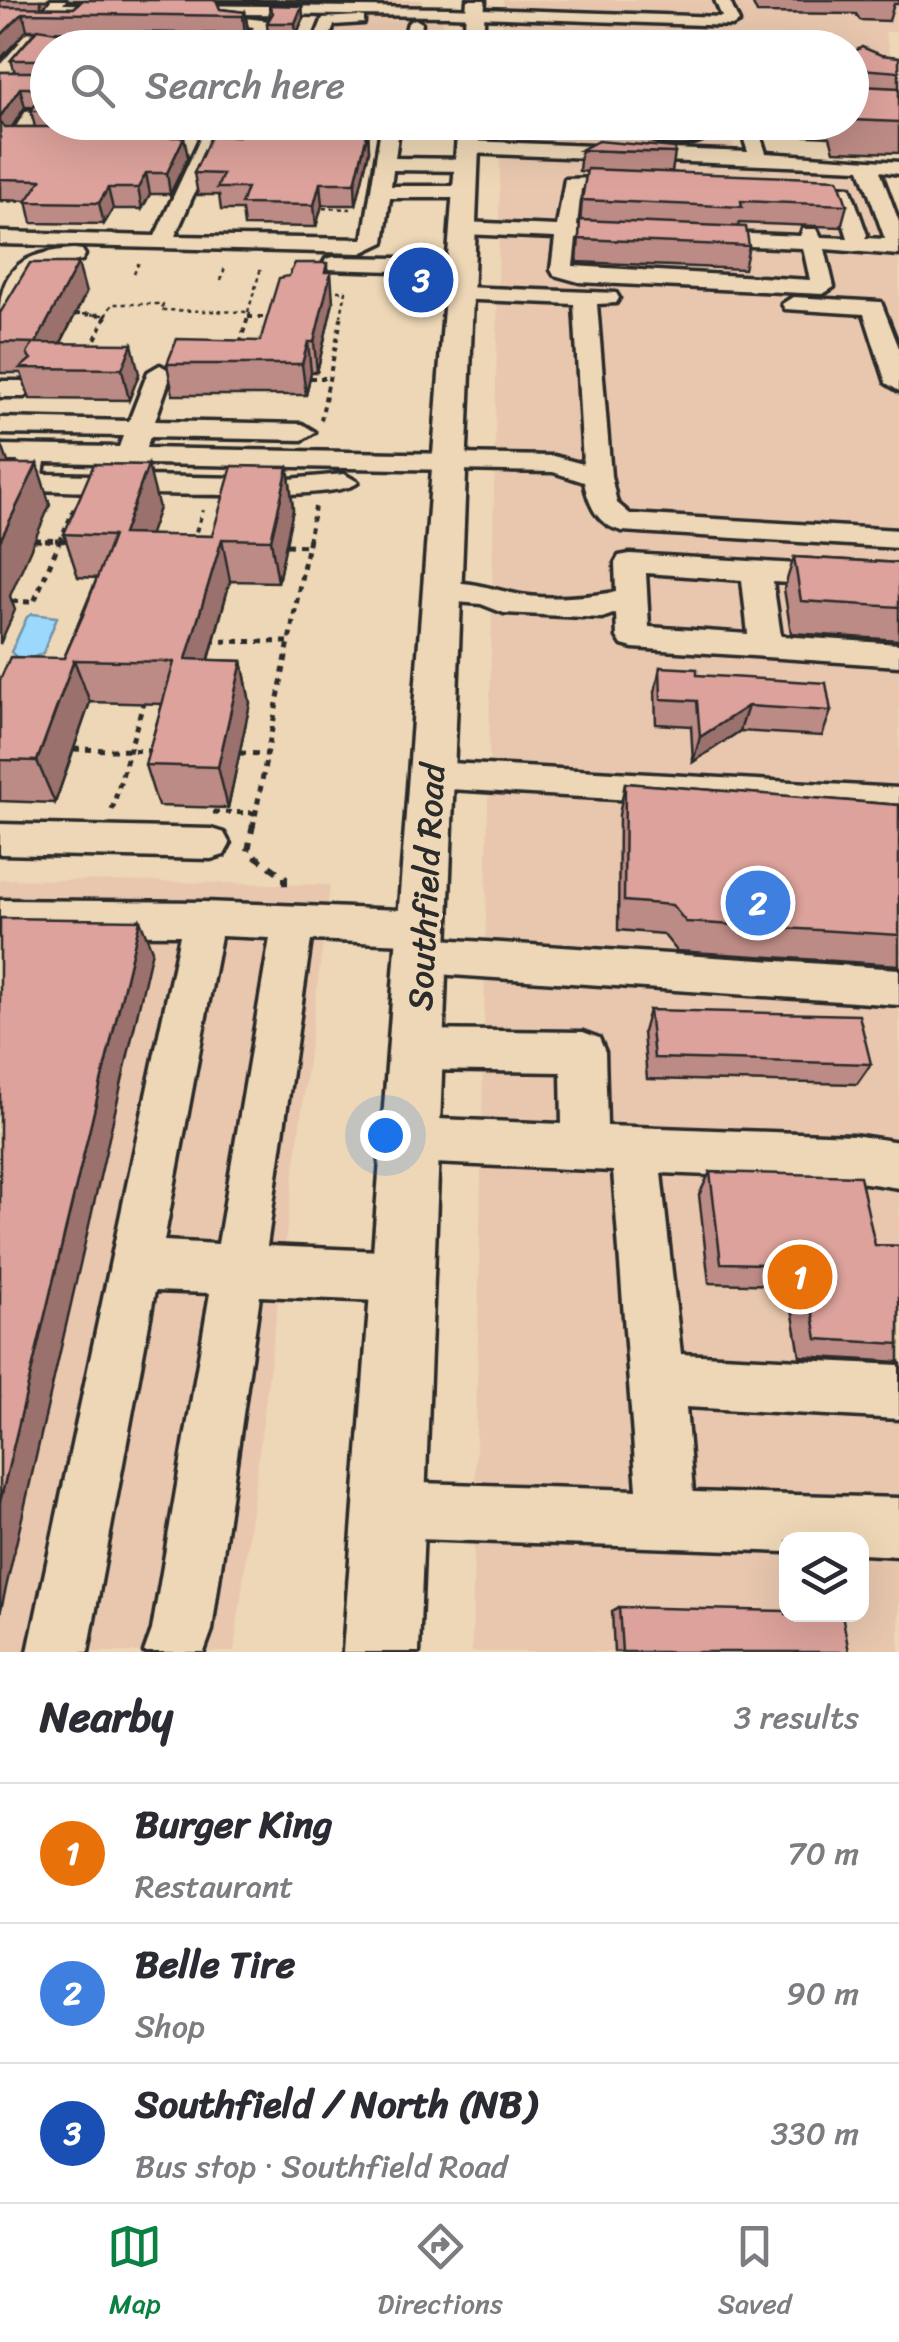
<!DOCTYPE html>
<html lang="en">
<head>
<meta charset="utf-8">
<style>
	:root { --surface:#fff; --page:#f7f7f7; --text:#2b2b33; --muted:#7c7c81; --line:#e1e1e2; --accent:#0b8043 }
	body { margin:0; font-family:Sriracha,sans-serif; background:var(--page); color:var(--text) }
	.controls { position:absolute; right:30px; bottom:30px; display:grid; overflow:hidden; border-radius:20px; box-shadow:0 10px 40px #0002 }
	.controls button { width:90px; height:90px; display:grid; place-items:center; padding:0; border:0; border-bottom:2px solid var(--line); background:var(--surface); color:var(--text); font:50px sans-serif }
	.you { position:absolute; left:385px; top:1135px; width:35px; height:35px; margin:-25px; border:8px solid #fff; border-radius:50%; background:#1a73e8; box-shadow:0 0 0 15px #1a73e833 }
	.badge { display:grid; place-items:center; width:65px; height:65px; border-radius:50%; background:var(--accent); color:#fff; font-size:32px; font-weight:700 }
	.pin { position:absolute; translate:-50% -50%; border:5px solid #fff; box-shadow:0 2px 10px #0006 }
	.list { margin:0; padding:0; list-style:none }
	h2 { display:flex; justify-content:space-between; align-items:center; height:130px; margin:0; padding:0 40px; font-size:42px }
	h2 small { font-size:32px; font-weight:400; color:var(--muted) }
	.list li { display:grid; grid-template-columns:65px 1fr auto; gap:30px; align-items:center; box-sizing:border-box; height:140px; padding:0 40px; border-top:2px solid var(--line) }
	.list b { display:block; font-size:38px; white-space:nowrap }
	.list p { margin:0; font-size:32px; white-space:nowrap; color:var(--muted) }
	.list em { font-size:32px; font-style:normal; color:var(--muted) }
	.icon { flex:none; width:55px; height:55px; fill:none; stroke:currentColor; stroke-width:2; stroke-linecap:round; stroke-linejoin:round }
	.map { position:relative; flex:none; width:899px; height:1652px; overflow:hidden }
	.search { position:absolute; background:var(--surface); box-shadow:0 10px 40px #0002; left:30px; right:30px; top:30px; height:110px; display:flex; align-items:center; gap:25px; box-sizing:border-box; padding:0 35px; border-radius:55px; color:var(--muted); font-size:38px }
	.sheet { height:550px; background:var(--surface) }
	nav { display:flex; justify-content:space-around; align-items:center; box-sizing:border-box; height:140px; border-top:2px solid var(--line); background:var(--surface); font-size:28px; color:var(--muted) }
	nav a { display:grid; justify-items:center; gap:5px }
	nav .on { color:var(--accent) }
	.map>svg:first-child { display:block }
	.built { fill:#e8c7ae; fill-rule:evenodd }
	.water { fill:#9bd8fc; stroke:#6e93a8; stroke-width:2.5 }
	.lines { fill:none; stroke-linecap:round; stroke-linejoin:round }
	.minor-casing { stroke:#2b2b2b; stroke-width:7 }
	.major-casing { stroke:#2b2b2b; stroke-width:7 }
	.path-far3 { stroke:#2b2b2b; stroke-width:2.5; stroke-dasharray:4 4; stroke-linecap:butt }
	.path-far2 { stroke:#2b2b2b; stroke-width:4; stroke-dasharray:5 5; stroke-linecap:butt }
	.path-far1 { stroke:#2b2b2b; stroke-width:5; stroke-dasharray:6 6; stroke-linecap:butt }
	.path { stroke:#2b2b2b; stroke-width:6; stroke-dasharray:9 9; stroke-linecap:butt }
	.minor { fill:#edd7b6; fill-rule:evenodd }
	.major { fill:#edd7b6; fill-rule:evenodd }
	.wall { fill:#bd8b85; stroke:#2b2b2b; stroke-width:2.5; fill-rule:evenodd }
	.shaded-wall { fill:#9a716c; stroke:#2b2b2b; stroke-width:2.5 }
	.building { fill:#dca29b; stroke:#2b2b2b; stroke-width:2.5 }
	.labels { text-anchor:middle; stroke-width:8; stroke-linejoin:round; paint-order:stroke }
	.street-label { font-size:35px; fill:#2b2b2b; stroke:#edd7b6 }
</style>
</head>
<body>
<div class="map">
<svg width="899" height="1652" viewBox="0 0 899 1652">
	<rect width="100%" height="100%" fill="#edd7b6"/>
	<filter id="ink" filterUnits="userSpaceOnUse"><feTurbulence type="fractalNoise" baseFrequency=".01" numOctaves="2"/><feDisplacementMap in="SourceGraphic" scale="20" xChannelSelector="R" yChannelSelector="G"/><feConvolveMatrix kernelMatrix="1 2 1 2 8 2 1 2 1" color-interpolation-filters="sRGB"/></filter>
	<g filter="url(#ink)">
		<g class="built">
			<polygon points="0,0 422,0 419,18 443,18 438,47 310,48 319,17 0,14"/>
			<polygon points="503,0 899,0 899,32 885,32 891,60 852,68 852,48 502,48"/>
			<path d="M501,123H725L737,155L859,160L899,227V1652H472ZM786,1540H862V1614H786Z"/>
			<polygon points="0,879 330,885 234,1652 0,1652"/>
		</g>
		<polygon class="water" points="32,614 57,617 43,653 28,660 19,660 11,652 27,617"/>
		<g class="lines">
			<defs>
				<g id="minor">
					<polygon points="51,0 66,0 63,4 449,8 722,17 715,0 729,0 739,22 732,26 449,16 52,12 45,8"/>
					<polygon points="228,16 269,21 271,24 259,43 267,48 36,42 6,78 0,80 0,65 20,42 0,42 0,32 130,34 244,42 254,27 223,23 221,20"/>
					<polygon points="359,16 364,17 364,23 334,25 329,40 404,38 408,23 415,19 422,23 419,43 412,48 312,45 323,18"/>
					<polygon points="32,110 41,115 29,134 59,134 66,122 84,122 70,143 11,143 8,139 26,111"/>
					<polygon points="208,122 226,122 175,236 363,239 382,122 400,122 395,158 466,159 475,165 466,171 393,170 391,186 465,186 475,192 465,198 390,198 384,242 361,253 0,244 0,232 155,236"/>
					<path d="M692,122H710L712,133C701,147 660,147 647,137L656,132L694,131Z"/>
					<polygon points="738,122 756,122 766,153 899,162 899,174 880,171 899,222 899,255 825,249 834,287 823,294 579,282 554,275 551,270 555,238 463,234 453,228 463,222 557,226 565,179 638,177 648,183 645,187 581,189 577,226 592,229 595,233 592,237 576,239 573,266 810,280 803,248 700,244 690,238 700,232 800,236 803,229 817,229 821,237 848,238 835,197 785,193 782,189 792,183 850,187 867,235 865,238 885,239 860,169 467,153 458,147 467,141 748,152"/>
					<path d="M74,249L82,250L85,255L82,260C26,273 40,266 8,314L0,316C0,265 27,252 74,249Z"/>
					<polygon points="334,257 461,259 472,266 461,273 326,269 323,264 326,259"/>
					<path d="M460,287L616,293L619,298L616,303L597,304L611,476L617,503L630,514L899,530V548L622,531C597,525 589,505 584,482L553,472L45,462L43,474L289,479L344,474L358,482C340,505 78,491 33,490L23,488L15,477L18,461H0V445L119,447L123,436L0,434V418L129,421L148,372L160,365L172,372L155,421L302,424L315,432L302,440L150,437L146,448L553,456L583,464L574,304L452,299L449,294L452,289Z"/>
					<polygon points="793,297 881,302 899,348 899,391 886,383 864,314 785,309 782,304"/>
					<polygon points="0,381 24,381 37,389 24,397 0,397"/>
					<path d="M630,554L899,570V590L773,582L781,636L899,644V666L633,648L622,645L617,637L616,613L602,618L504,613L481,604L432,600L428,593L432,586C462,578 483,587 511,593C543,601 584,597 616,592L615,563L619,556ZM646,573L742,580L748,634L649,627Z"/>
					<polygon points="432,762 899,788 899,816 432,788 419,785 414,775 419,765"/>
					<polygon points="0,824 211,829 224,833 230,844 224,855 211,859 0,854"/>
					<path d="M0,900L204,902L424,911L438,916L444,928L439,939L899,969V1005L422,973L407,967L401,955L407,944L311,940L267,1246L404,1252L422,1259L429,1277L422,1295L404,1302L260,1296L212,1630L204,1652H144L152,1630L210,1293L155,1291L88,1652H28L180,935L0,934ZM221,936L270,938L218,1244L164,1241Z"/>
					<polygon points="416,1030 583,1032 599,1038 605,1052 607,1126 853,1135 899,1142 899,1188 853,1181 661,1173 681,1354 899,1365 899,1419 686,1407 693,1492 899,1498 899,1556 862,1554 862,1540 786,1540 786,1552 389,1538 369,1530 361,1510 369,1490 389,1482 637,1490 613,1171 411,1162 395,1156 388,1140 395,1124 411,1118 562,1124 561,1072 416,1070 401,1064 394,1050 401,1036"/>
				</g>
				<g id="major">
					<polygon points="467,0 485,0 483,48 463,48"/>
					<polygon points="458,122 480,122 419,1652 343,1652"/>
				</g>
			</defs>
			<use href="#minor" class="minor-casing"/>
			<use href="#major" class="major-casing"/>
			<g class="path-far3">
				<polyline points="0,201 31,202"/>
				<polyline points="315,208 354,209"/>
				<polyline points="134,274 139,262"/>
				<polyline points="221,280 225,267"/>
				<polyline points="329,291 346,291 341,316"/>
				<polyline points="248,312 261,268"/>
				<polyline points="75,314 107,315"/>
				<polyline points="106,316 112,304 163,304 161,310 250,312 249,316"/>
			</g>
			<g class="path-far2">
				<polyline points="75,314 107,315"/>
				<polyline points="248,317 270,317"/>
				<polyline points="240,343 249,314"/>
				<polyline points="91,348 107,314"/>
				<polyline points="310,378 329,378"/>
				<polyline points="321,420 342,314"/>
				<polyline points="35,540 71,541"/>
				<polyline points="60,541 74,508"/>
				<polyline points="193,541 203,510"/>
				<polyline points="308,541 315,507"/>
			</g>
			<g class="path-far1">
				<polyline points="35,540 72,541"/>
				<polyline points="286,545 308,546"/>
				<polyline points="0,601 34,602 61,538"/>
				<polyline points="210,641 289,642"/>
				<polyline points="74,749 156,751"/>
				<polyline points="240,753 267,754"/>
				<polyline points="112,810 143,704"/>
				<polyline points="213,812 255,813"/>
				<polyline points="253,827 309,538"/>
			</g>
			<polyline class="path" points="253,824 248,851 285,877 285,889"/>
			<use href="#minor" class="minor"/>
			<use href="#major" class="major"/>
		</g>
		<g class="wall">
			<path d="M0,0H49L43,8H74L83,0H69H360L359,3L217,2L220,9L245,12L248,30L245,34L46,31L65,46L48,48V122H63L59,127H65L68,122H186L179,137L188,157L170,194H150L142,209H113L104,224L32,223L27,201L0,200V72H15L11,60L36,30H27L0,59ZM25,107H33L31,111L35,127H12Z"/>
			<polygon points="751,0 899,0 899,4 894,4 889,21 860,20 856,14 757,13"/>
			<polygon points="269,5 302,6 303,18 296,36 268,36 267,23 270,17"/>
			<polygon points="852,53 899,57 899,153 834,151 830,137 791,135 788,122 852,122"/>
			<polygon points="367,122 365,130 368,130 369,151 356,205 322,205 316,227 244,226 242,210 221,210 219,195 198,195 194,173 239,136"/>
			<polygon points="581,150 675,153 672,172 847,205 841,227 739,223 738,226 749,246 744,269 577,262 582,200 587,172 579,171"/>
			<polygon points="328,272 333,302 317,372 311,372 306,395 173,395 167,364 260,341"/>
			<polygon points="86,293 61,343 139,374 129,400 30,399 21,373 0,373 0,313"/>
			<polygon points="288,467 293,509 278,582 230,581 209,660 242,661 250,703 228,808 158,806 145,765 162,704 90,702 55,803 0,801 0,680 64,658 97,578 78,577 64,534 159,508 149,535 212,536"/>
			<polygon points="794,557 899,563 899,640 791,633 784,589"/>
			<polygon points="660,667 697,675 831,711 822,736 740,731 693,762 691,726 656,724 655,692"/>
			<polygon points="625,783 899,805 899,965 677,951 663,934 618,930 619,815"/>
			<polygon points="649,1010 871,1064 857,1084 647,1079 643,1032"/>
			<polygon points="710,1172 875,1245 899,1246 899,1362 800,1356 788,1285 709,1283 699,1195"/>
			<polygon points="619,1607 849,1652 614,1652 612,1611"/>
		</g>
		<g class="shaded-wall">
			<polygon points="40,0 49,0 42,10"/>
			<polygon points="302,6 303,18 296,36 295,23"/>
			<polygon points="245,12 248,30 245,34 243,16"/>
			<polygon points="23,13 27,30 0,59 0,36"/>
			<polygon points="62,33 64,48 51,48"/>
			<polygon points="48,52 48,70 45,73 42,60"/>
			<polygon points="20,88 25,107 4,139 0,124 0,117"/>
			<polygon points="173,122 186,122 169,157 165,137"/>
			<polygon points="361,122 367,122 360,151 359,130"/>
			<polygon points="368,130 369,151 356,205 355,183"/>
			<polygon points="184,137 188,157 170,194 167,173"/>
			<polygon points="146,173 150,194 142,209 138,188"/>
			<polygon points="320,183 322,205 316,227 314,205"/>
			<polygon points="108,188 113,209 104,224 99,203"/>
			<polygon points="78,263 86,293 48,368 36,343"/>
			<polygon points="327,263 328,282 331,272 333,302 317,372 314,342"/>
			<polygon points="308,342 311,372 306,395 302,364"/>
			<polygon points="132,344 139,374 129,400 122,369"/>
			<polygon points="0,440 12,473 0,496"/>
			<polygon points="37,464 50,505 10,596 15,610 0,644 0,541"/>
			<polygon points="148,465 159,508 135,577 123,534"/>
			<polygon points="288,467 293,509 278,582 271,540"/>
			<polygon points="222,539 230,581 197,702 186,659"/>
			<polygon points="74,660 90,702 55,803 37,761"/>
			<polygon points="242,661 250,703 228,808 218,767"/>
			<polygon points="748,706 740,731 693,762 700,737"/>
			<polygon points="140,920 152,950 0,1614 0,1502"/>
		</g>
		<g class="building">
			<polygon points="83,0 216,0 220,9 245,12 243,16 23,13 0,36 0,7 74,8"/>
			<polygon points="269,5 302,6 295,23 267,23 273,13"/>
			<polygon points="38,29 62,33 51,48 48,48 48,52 42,60 11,60"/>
			<polygon points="862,47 881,55 899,57 899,72 860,69 856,83 860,86 899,88 899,122 852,120 852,53"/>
			<polygon points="0,72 48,72 48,111 31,111 40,95 29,88 20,88 0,117"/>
			<polygon points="0,121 5,127 65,127 68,122 173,122 165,137 184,137 167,173 146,173 138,188 108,188 99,203 26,202 41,180 0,179"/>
			<polygon points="278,122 361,122 359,130 368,130 355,183 320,183 314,205 241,204 247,188 217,188 223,174 194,173 211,136 239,136 245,123"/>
			<polygon points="598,141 675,148 675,153 581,150"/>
			<polygon points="587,169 838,179 847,205 741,201 742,207 582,200"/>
			<polygon points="580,220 746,227 749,246 579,239"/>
			<polygon points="30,263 78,263 36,343 132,344 122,369 20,368 31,359 27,354 33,343 0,342 0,313"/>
			<polygon points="295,263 327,263 325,272 331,272 314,342 308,342 302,364 167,364 177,339 260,341 279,278 289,276"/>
			<polygon points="0,464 37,464 0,541"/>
			<polygon points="94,464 148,465 123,534 212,536 232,466 288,467 271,540 222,539 186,659 242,661 218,767 145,765 174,662 74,660 37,761 0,760 0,680 10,657 64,658 83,615 113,536 64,534"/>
			<polygon points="794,557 899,563 899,607 801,601"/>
			<polygon points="660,667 697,669 697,675 826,683 831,711 748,706 700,737 697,701 661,699"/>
			<polygon points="625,783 899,805 899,935 686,922 672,905 624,901"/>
			<polygon points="0,918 140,920 0,1502"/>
			<polygon points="649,1010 859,1015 871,1064 654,1058"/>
			<polygon points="710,1172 860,1176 875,1245 899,1246 899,1344 817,1339 805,1265 721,1263"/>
			<polygon points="619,1607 786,1611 786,1614 842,1614 849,1652 622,1652"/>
		</g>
	</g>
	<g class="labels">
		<g class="street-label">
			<text transform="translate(426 887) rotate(-87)" y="12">Southfield Road</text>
		</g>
	</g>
</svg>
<div class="controls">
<button><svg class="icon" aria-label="layers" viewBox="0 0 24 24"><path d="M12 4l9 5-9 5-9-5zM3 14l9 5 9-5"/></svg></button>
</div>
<div class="you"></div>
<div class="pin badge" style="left:800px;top:1277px;background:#e8710a">1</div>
<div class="pin badge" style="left:758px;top:903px;background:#3f7fe0">2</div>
<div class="pin badge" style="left:421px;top:280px;background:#1a4fb4">3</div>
<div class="search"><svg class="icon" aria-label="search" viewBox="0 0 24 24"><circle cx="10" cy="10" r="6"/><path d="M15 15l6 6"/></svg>Search here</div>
</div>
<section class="sheet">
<h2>Nearby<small>3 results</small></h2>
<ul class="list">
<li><span class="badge" style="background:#e8710a">1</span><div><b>Burger King</b><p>Restaurant</p></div><em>70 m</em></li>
<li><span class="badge" style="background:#3f7fe0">2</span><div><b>Belle Tire</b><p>Shop</p></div><em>90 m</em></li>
<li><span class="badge" style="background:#1a4fb4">3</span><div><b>Southfield / North (NB)</b><p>Bus stop · Southfield Road</p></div><em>330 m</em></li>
</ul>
</section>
<nav>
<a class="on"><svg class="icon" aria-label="map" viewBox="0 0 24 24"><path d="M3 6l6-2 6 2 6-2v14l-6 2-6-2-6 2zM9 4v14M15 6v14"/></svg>Map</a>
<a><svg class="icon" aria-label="directions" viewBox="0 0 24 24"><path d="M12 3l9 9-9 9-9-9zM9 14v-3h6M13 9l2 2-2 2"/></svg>Directions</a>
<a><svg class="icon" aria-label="saved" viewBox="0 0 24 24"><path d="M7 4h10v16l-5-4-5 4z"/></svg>Saved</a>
</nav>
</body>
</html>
